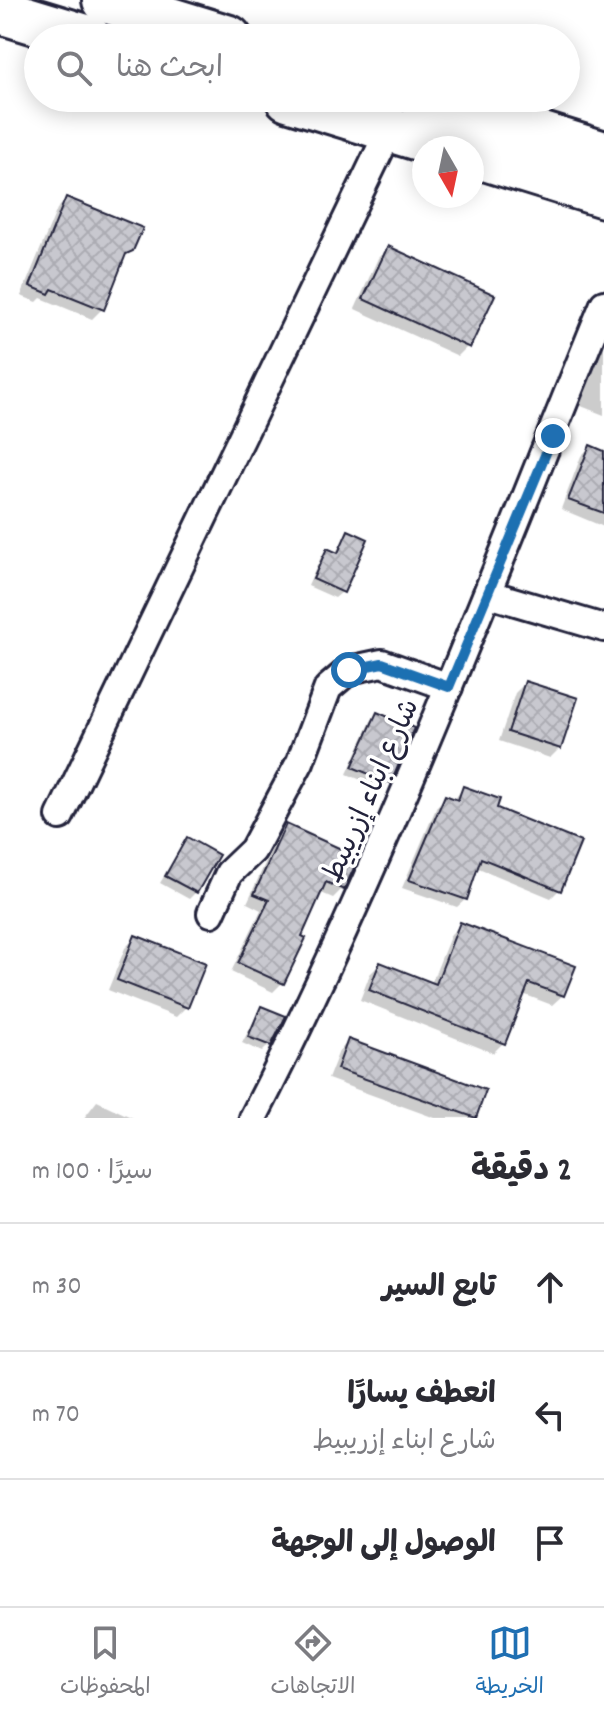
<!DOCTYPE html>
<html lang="ar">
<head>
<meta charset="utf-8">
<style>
	:root { --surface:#fff; --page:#f2f2f3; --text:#2b2b33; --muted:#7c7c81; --line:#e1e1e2; --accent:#1f6fb2 }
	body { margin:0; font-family:Dekko,"Playpen Sans Arabic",sans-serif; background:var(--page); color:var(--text); direction:rtl }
	.compass { position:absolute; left:412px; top:136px; width:72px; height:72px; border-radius:50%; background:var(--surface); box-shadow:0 4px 20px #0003; rotate:171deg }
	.stop { position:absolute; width:24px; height:24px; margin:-18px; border:6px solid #1f6fb2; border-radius:50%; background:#fff }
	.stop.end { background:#1f6fb2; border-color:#fff; box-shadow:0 2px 8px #0008 }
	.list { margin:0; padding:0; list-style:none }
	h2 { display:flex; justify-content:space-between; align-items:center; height:104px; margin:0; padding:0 32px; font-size:34px }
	h2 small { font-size:26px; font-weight:400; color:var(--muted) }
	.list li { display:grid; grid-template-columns:52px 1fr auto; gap:24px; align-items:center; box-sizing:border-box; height:128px; padding:0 32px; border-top:2px solid var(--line) }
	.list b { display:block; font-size:30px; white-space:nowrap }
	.list p { margin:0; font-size:26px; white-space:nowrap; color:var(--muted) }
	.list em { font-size:26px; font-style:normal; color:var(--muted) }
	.icon { flex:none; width:44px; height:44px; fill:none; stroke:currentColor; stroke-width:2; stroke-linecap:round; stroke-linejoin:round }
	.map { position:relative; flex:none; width:604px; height:1118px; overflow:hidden; direction:ltr }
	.search { position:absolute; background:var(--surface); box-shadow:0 4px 20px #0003; left:24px; right:24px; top:24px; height:88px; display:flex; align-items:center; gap:20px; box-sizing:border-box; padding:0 28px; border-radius:44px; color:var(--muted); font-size:30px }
	.sheet { height:488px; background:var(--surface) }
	nav { display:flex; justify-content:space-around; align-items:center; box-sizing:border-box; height:112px; border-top:2px solid var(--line); background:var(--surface); font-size:22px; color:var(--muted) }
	nav a { display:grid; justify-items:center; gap:4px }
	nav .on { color:var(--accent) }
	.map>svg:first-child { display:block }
	.shadow { fill:#0003 }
	.building { fill:url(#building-cross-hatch); stroke:#22223b; stroke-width:2 }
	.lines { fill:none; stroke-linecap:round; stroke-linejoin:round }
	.street-casing { stroke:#22223b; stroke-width:32 }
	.highway-casing { stroke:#22223b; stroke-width:50 }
	.street { stroke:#fff; stroke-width:26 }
	.highway { stroke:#fff; stroke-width:44 }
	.route { stroke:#1f6fb2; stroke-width:10 }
	.labels { text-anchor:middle; stroke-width:7; stroke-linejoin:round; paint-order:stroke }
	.street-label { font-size:28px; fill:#22223b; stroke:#fff }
</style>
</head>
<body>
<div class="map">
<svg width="604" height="1118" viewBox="0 0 604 1118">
	<defs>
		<pattern id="building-cross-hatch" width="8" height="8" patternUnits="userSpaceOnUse" patternTransform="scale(2)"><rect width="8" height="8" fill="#c8c8cf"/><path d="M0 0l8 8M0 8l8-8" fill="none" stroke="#acacb3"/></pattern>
	</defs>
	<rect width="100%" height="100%" fill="#fff"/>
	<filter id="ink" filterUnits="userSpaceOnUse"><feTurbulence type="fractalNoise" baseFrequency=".0125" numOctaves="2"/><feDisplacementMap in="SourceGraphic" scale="16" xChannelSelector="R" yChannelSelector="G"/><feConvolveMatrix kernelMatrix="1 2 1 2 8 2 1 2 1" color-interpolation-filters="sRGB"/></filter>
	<g filter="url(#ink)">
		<g class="shadow">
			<polygon points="67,199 132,250 122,260 102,309 92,319 41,298 37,302 21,296 57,209"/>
			<polygon points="388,248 468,346 458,356 355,309 378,258"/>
			<polygon points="604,342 604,415 576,404"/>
			<polygon points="590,447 604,453 604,527 561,509 581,456"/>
			<polygon points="348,532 342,592 335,598 308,586 321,557 327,550 335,554"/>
			<polygon points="525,683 560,748 550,758 499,741 515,693"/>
			<polygon points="377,714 411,729 389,782 382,789 347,774 371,721"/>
			<polygon points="463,788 494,809 559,890 551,898 476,867 466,899 457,907 402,888 437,806 445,798 454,800"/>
			<polygon points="287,826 356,858 342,889 333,898 319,892 282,983 273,992 231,972 261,910 247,903 278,835"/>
			<polygon points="187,839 196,892 189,899 160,883"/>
			<polygon points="461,924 563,995 552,1005 523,994 503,1043 493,1053 360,1000 370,974 380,964 431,984 451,934"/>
			<polygon points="135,938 186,1007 176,1017 108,990 125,948"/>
			<polygon points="261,1008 269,1045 262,1052 242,1043"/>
			<polygon points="349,1041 483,1091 473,1118 435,1118 328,1079 339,1051"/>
			<polygon points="97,1101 133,1118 84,1118"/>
		</g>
		<g class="building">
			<polygon points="66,197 143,228 133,251 126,254 104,310 52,289 49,294 30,286"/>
			<polygon points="388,246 495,295 470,348 363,299"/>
			<polygon points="590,445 604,451 604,513 568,500"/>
			<polygon points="348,530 368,539 344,593 313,579 327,548 338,553"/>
			<polygon points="525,681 578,698 561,749 508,732"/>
			<polygon points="377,712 414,728 391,783 352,767"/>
			<polygon points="463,786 500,799 497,808 581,842 561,891 481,858 467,900 409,880 445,795 458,800"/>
			<polygon points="286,824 359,857 344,890 326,882 302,936 306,938 284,984 238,963 269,900 254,894"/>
			<polygon points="187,837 219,855 197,893 165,876"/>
			<polygon points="460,922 576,966 564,996 529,983 505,1044 369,990 380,962 436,984"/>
			<polygon points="135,935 206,963 188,1008 117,980"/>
			<polygon points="261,1006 286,1016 271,1046 248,1037"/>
			<polygon points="348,1039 486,1090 476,1118 337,1069"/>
		</g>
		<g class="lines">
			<defs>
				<g id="street">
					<polyline points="489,594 604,628"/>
					<polyline points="60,816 390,129"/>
					<polyline points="211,913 229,873 253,850 300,762 328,688 349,670 382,663 449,687"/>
					<path d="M253,1118C388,855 492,577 604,304"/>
				</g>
				<g id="highway">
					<polyline points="105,0 229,38"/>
					<polyline points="0,11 89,38"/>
					<polyline points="288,98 451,148"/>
					<polyline points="423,98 604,154"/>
					<polyline points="472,154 604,195"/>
				</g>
			</defs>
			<use href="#street" class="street-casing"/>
			<use href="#highway" class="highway-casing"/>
			<use href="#street" class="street"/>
			<use href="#highway" class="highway"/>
		</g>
	</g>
	<g class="lines" filter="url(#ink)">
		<polyline class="route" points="349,670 382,663 449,687 553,436"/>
	</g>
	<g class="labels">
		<g class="street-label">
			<text transform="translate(369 790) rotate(-66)" y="10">شارع ابناء إزريبيط</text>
		</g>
	</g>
</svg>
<svg class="compass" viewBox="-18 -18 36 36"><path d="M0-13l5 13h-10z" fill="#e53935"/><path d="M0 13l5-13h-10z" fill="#7c7c81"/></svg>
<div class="stop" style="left:349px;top:670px"></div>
<div class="stop end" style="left:553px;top:436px"></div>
<div class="search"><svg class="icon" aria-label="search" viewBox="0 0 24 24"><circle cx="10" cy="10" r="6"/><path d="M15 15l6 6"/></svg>ابحث هنا</div>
</div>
<section class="sheet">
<h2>2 دقيقة<small>سيرًا · 100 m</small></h2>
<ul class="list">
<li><svg class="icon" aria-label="ahead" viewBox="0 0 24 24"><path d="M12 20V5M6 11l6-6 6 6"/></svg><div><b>تابع السير</b></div><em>30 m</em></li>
<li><svg class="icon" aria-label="left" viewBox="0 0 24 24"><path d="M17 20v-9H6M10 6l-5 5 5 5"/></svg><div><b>انعطف يسارًا</b><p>شارع ابناء إزريبيط</p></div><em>70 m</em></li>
<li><svg class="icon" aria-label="arrive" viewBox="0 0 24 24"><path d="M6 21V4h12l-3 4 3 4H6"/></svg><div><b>الوصول إلى الوجهة</b></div></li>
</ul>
</section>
<nav>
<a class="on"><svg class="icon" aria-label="map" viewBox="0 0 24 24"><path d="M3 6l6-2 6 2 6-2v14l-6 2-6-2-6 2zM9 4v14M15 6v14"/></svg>الخريطة</a>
<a><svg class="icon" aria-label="directions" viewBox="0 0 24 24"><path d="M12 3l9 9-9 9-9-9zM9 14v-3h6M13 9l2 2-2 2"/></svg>الاتجاهات</a>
<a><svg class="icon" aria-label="saved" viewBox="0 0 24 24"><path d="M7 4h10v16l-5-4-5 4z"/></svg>المحفوظات</a>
</nav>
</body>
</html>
